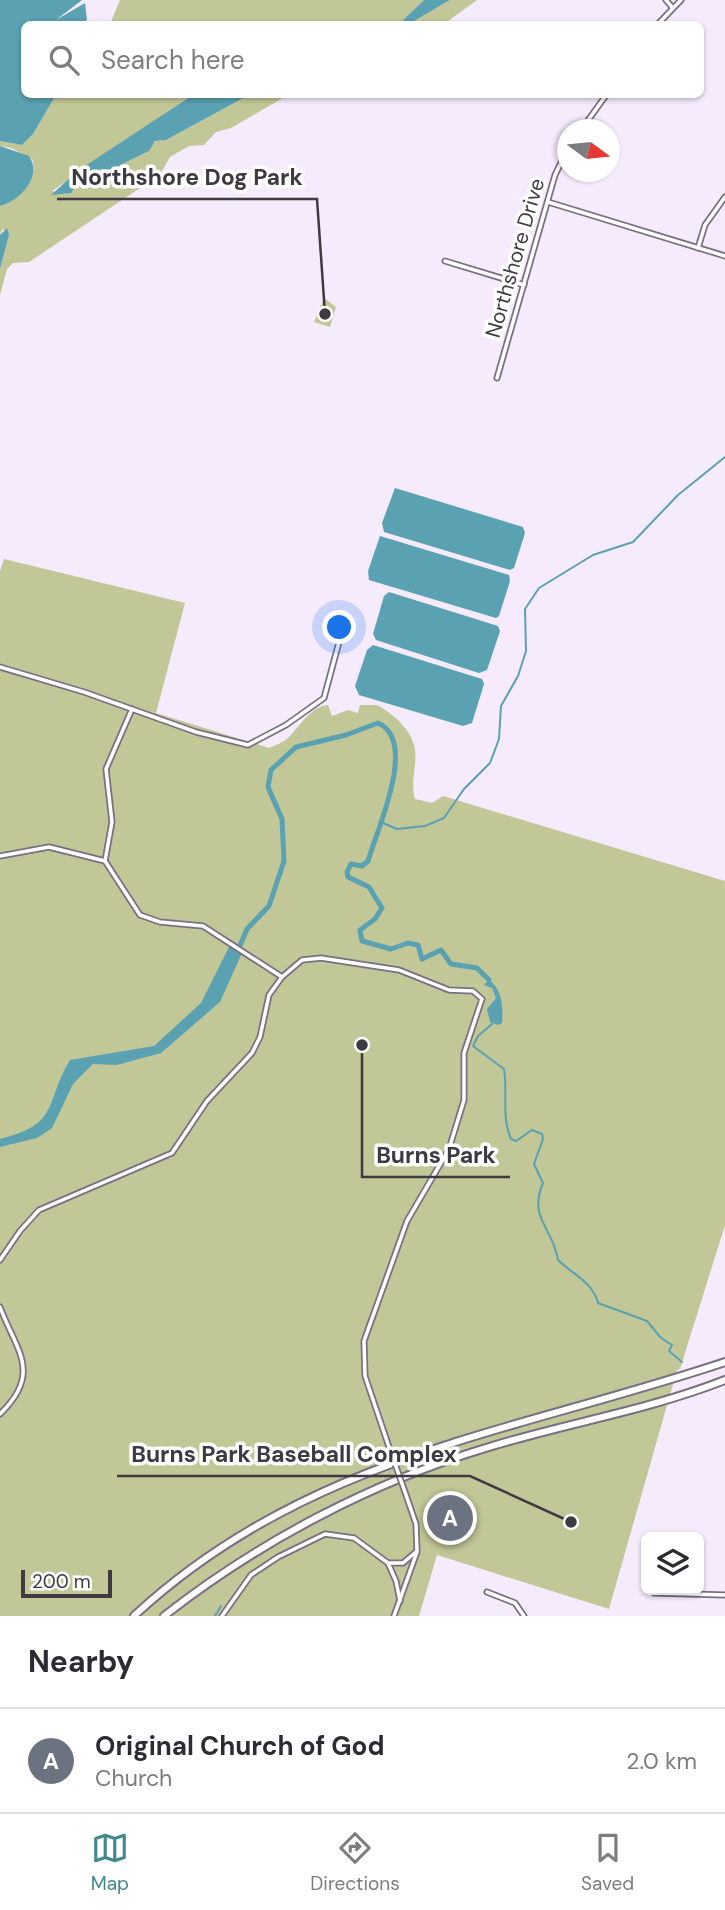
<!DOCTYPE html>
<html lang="en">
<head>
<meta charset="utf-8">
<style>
	:root { --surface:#fff; --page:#f7f7f7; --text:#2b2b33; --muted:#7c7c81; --line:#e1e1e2; --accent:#41898c }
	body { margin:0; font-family:"DM Sans",sans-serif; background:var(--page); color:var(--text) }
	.controls { position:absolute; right:21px; bottom:21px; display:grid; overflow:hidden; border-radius:10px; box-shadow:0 2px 5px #0004 }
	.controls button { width:63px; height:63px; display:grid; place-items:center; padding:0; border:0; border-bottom:2px solid var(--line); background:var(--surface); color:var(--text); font:35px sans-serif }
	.compass { position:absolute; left:557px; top:119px; width:63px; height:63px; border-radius:50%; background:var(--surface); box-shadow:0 2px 5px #0004; rotate:105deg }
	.scale { position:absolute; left:21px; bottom:18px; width:91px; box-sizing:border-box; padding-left:7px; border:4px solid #3f3a42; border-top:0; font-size:19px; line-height:24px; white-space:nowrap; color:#3f3a42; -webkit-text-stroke:5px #fff; paint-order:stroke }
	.you { position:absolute; left:340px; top:628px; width:24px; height:24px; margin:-18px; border:5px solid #fff; border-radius:50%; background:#1a73e8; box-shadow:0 0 0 10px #1a73e833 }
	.badge { display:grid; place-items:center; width:46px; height:46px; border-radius:50%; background:var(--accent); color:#fff; font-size:23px; font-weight:700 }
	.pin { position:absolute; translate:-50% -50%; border:4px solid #fff; box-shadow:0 2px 7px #0006 }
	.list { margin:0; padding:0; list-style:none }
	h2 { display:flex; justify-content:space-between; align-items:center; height:91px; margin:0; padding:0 28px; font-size:30px }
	h2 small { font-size:23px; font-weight:400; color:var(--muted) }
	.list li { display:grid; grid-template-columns:46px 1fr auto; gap:21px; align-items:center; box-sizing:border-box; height:105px; padding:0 28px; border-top:2px solid var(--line) }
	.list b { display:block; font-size:26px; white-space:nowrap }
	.list p { margin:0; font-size:23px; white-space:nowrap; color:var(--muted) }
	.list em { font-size:23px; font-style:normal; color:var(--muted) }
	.icon { flex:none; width:38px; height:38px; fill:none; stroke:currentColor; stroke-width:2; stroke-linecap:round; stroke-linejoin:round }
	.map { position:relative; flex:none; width:725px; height:1616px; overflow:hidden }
	.search { position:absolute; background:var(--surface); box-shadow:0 2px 5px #0004; left:21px; right:21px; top:21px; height:77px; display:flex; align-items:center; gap:18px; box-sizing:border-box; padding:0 24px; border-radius:10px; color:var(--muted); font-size:26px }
	.sheet { height:196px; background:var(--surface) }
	nav { display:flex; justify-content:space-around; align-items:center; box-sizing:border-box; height:98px; border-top:2px solid var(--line); background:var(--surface); font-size:19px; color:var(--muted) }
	nav a { display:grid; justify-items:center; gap:4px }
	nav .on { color:var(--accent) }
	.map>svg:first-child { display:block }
	.green { fill:#c2c797 }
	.water { fill:#5aa1b2 }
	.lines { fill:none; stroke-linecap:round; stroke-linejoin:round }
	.stream { stroke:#5aa1b2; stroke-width:2 }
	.river { stroke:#5aa1b2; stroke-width:5 }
	.minor-casing { stroke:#7b6f83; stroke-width:7 }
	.highway-casing { stroke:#7b6f83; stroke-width:10 }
	.minor { stroke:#fff; stroke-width:3.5 }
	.highway { stroke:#fff; stroke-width:6 }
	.minor-bridge-casing { stroke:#7b6f83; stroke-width:7; stroke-linecap:butt }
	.minor-bridge { stroke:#fff; stroke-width:3.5 }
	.labels { text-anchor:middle; stroke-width:7; stroke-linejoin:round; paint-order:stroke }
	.street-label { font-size:21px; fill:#3f3a42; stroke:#fff }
	.leader { fill:none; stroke:#3f3a42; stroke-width:2.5 }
	.callout-dot { fill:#3f3a42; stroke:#fff; stroke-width:2.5 }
	.callout-label { font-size:23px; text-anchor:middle; font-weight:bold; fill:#3f3a42; stroke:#fff; stroke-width:7; stroke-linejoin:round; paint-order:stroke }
</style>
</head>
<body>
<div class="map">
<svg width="725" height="1616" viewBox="0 0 725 1616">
	<rect width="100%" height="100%" fill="#f6eafd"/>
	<g class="green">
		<polygon points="120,0 424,0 399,24 110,24"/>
		<polygon points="450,0 477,0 444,24 409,24"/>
		<path d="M56,95H193L52,191L64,194L88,180L94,171L111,169L145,153L156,141L166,140L249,95H288L231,128L216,132L204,145L189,146L170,157L157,180L137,190L29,262L13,263L7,269L0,295V269L9,235L3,229L0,235V206C19,201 39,179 32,159L11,148L0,146V141L22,145L33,134Z"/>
		<polygon points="324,298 336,307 330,327 314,322"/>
		<path d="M4,559L185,603L156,713L269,748C276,745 284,742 289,737C300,726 311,706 328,705L332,716L348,710L358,713L360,705H377C393,713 413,731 415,750C417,767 410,781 415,799L432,803L443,796L725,881V1225L680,1369L677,1370L609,1609L437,1555L419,1616H0V571Z"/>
	</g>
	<g class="water">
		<polygon points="0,0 82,0 56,20 85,3 87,20 82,24 24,24 24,94 56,95 33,134 22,145 0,141"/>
		<polygon points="424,0 450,0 409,24 399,24"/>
		<path d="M193,95H249L166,140L155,141L149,151L112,169L94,170C88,180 76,183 71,193L51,195L79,170Z"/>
		<path d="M0,146L29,156C43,176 20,201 0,206Z"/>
		<polygon points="7,228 9,235 0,269 0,235"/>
		<polygon points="395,488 523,527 525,533 514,568 510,570 384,532 382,523"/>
		<polygon points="380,536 509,575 510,581 499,616 496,618 369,580 368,571"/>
		<polygon points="389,592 498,626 500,631 487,670 479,673 376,640 373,634 384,596"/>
		<polygon points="373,645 482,679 484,684 472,723 463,726 359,695 355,686 367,650"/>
		<path d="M230,945L242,953L220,1002L161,1053L117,1065L93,1064L73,1084L52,1128L37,1138L0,1147V1139C61,1124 44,1103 70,1060L154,1046L201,1003Z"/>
		<path d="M489,980C503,990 503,1008 502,1023L498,1025L490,1022L487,1009L496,998L492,988L484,985Z"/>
	</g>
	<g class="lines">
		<g class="stream">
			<polyline points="383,823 397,829 425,826 444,818 464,789 490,763 499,739 501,706 518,676 526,651 525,609 539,588 593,555 633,542 678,495 725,457"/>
			<path d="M492,1024L478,1036L473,1046L504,1069C508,1093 501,1116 511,1139L516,1141L532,1130L542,1134L543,1139L534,1164L543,1183C528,1219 553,1227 558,1260C572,1274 593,1282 598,1303L647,1321L661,1338L672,1345L669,1351L682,1362"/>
			<polyline points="215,1616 221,1606"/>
		</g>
		<path class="river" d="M239,948L247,929L269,906L284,861L282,819L268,787L271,770L296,747L346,735L378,723C419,741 376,832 368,861L362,866L351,864L347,872L348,877L369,887L382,908L375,919L360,930L362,941L391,949L408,943L418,945L422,959L441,950L451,964L477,968L489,980"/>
		<defs>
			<g id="minor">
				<polyline points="666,0 672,7"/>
				<polyline points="658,24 681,0"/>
				<polyline points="581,130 607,94"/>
				<polyline points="548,202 725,256"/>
				<polyline points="698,248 705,225 725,197"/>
				<polyline points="445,261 524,285"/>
				<polyline points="497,378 555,175 568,148"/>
				<polyline points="0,667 84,692 196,732 248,745 286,725 324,698 346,616"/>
				<polyline points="0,856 49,847 105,861 140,915 160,922 203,926 282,977"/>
				<polyline points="105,861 112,822 106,769 132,709"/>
				<polyline points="0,1260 20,1231 39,1210 172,1153 207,1101 252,1053 260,1037 269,995 282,977 302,960 321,958 399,970 449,990 473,991 482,999 464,1053 464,1100 449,1149 407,1221 364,1341 365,1376 389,1447"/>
				<path d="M0,1307C16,1350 43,1373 0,1414"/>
				<polyline points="388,1563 403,1563 417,1551 416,1524 405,1492"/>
				<polyline points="487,1592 515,1603 524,1616"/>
				<polyline points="654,1593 725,1595"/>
				<polyline points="222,1616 251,1575 278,1557 325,1534 354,1538 388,1563 396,1581 400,1601"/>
				<polyline points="394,1616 417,1552"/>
			</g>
			<g id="highway">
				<path d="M134,1616C306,1456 513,1433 725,1362"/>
				<path d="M164,1616C260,1541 372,1482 489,1447C567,1423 649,1410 725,1380"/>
			</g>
		</defs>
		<use href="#minor" class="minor-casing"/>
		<use href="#highway" class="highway-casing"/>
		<use href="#minor" class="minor"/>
		<use href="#highway" class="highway"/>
		<defs>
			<polyline id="minor-bridge" points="389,1447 405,1492"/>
		</defs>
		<use href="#minor-bridge" class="minor-bridge-casing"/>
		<use href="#minor-bridge" class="minor-bridge"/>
	</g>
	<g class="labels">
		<g class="street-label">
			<text transform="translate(515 258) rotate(-74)" y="7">Northshore Drive</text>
		</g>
	</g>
	<path class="leader" d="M325 314L317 199H57M362 1045L362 1177H510M571 1522L470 1476H117"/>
	<g class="callout-dot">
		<circle cx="325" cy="314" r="7"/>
		<circle cx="362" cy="1045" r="7"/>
		<circle cx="571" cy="1522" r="7"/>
	</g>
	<g class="callout-label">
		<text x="187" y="185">Northshore Dog Park</text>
		<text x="436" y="1163">Burns Park</text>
		<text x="294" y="1462">Burns Park Baseball Complex</text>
	</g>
</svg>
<div class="controls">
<button><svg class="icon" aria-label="layers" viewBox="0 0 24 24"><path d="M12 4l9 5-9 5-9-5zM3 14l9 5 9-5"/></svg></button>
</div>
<svg class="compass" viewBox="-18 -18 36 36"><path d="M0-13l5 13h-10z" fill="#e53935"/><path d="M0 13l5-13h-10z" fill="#7c7c81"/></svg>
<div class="scale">200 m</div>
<div class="you"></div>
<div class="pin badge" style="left:450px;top:1518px;background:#6b7280">A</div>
<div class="search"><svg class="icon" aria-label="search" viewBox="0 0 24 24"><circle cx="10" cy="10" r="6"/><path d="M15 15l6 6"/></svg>Search here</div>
</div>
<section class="sheet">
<h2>Nearby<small></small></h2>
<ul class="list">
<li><span class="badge" style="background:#6b7280">A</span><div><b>Original Church of God</b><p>Church</p></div><em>2.0 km</em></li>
</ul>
</section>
<nav>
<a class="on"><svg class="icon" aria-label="map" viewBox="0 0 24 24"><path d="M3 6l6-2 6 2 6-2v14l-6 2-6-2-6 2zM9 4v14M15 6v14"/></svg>Map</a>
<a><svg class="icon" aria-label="directions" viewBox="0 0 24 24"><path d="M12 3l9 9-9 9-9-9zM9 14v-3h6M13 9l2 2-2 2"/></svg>Directions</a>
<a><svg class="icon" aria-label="saved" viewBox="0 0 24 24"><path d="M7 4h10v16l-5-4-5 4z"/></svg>Saved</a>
</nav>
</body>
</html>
